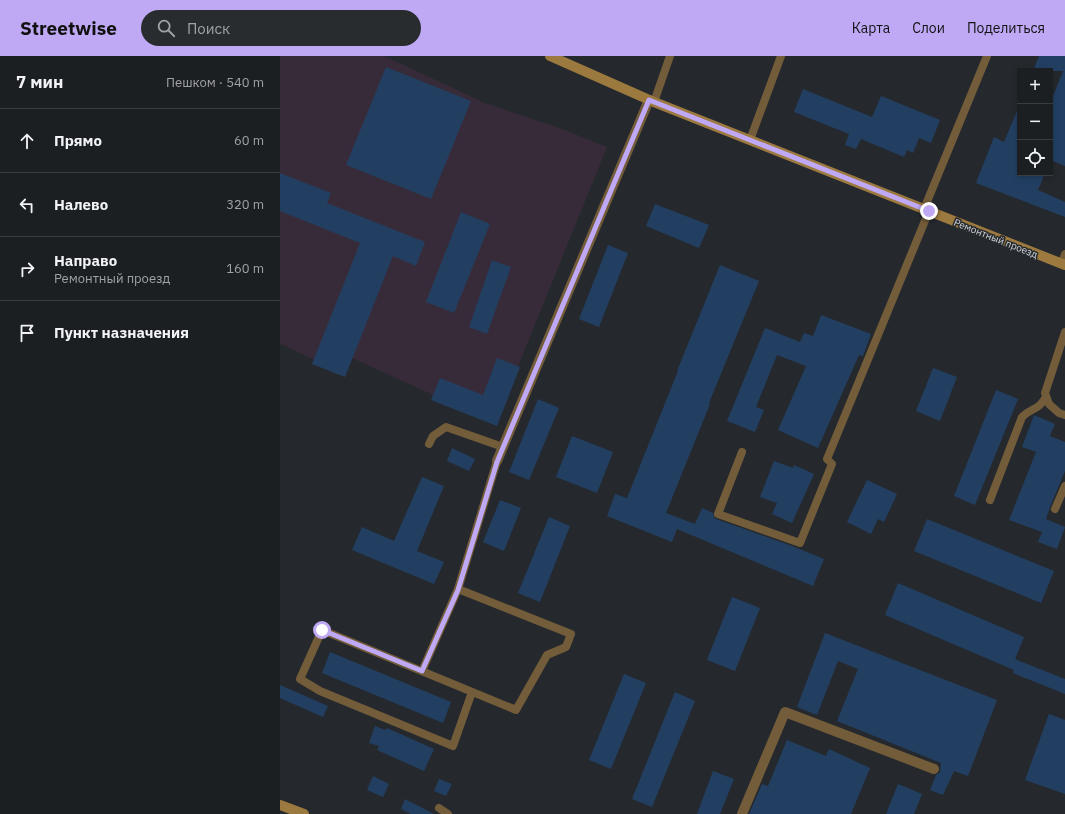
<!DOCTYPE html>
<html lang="ru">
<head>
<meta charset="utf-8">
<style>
	:root { --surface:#1c1f22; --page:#292c2f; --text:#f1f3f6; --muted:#a0a2a5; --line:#3a3d40; --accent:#bfa9f4 }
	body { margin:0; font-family:"IBM Plex Sans",sans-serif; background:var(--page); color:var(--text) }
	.controls { position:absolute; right:12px; top:12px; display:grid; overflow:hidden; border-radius:0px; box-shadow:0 2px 6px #0003 }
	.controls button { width:36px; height:36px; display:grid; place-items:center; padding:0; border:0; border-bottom:1px solid var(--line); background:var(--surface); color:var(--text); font:20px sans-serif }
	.stop { position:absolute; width:12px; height:12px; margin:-9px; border:3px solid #bfa9f4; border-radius:50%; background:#fff }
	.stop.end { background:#bfa9f4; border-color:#fff; box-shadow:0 1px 4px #0008 }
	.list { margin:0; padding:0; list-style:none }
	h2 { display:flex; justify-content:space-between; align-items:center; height:52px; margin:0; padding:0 16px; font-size:17px }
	h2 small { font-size:13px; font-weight:400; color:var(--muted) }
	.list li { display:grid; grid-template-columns:26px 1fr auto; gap:12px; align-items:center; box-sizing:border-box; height:64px; padding:0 16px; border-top:1px solid var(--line) }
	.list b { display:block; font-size:15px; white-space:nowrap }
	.list p { margin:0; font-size:13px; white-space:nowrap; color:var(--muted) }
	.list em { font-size:13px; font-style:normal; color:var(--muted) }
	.icon { flex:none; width:22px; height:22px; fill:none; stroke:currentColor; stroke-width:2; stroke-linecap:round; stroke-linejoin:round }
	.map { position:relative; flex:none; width:785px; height:758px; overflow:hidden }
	header { display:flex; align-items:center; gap:24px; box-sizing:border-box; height:56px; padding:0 20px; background:var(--accent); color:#111 }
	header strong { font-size:19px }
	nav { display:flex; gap:22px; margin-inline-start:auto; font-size:14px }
	.search { width:280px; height:36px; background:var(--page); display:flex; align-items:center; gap:10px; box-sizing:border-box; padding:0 14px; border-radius:22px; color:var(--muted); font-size:15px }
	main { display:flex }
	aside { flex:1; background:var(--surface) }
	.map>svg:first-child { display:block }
	.commercial { fill:#382b39 }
	.building { fill:#223f62 }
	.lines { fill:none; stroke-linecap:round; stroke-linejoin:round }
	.lane { stroke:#735c39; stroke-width:8 }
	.street { stroke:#735c39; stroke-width:10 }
	.secondary { stroke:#9c793e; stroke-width:10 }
	.route { stroke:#bfa9f4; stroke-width:5 }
	.labels { text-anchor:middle; stroke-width:3; stroke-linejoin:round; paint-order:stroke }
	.street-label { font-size:10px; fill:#d3d6d9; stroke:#25292e }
</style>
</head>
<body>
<header>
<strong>Streetwise</strong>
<div class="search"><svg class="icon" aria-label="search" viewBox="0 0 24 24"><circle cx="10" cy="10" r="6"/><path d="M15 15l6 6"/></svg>Поиск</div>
<nav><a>Карта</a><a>Слои</a><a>Поделиться</a></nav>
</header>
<main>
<aside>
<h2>7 мин<small>Пешком · 540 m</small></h2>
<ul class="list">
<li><svg class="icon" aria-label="ahead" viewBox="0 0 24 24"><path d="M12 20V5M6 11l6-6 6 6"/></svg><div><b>Прямо</b></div><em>60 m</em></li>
<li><svg class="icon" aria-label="left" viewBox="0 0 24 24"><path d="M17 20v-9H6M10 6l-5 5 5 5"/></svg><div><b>Налево</b></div><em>320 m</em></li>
<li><svg class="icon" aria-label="right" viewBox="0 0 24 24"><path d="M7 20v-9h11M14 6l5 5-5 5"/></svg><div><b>Направо</b><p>Ремонтный проезд</p></div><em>160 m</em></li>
<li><svg class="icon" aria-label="arrive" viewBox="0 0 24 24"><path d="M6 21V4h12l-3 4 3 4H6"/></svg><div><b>Пункт назначения</b></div></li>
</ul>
</aside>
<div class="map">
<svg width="785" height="758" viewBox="0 0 785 758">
	<rect width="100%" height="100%" fill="#25292e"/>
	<polygon class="commercial" points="0,0 104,0 205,47 282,73 327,91 215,367 72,302 65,318 1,288 0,290"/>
	<g class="building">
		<polygon points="759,0 785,0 785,110 770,104 770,48 783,15 753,15"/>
		<polygon points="106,11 191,45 151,143 66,109"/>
		<polygon points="523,33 592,61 601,40 660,64 651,87 639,82 633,97 627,94 624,101 581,83 576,93 565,89 569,78 514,56"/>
		<polygon points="740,48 740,117 765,117 758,134 785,146 785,161 696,127 714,81 724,86"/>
		<polygon points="0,117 51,137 47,147 145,186 136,210 113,200 65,321 32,308 80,187 0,155"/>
		<polygon points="375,148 429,169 419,192 366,170"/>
		<polygon points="181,156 210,168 174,257 146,246"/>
		<polygon points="328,189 348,197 319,271 299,263"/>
		<polygon points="212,204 231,211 207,278 189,271"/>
		<polygon points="440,209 479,225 429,347 430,348 386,457 415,468 422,452 433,457 434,461 436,463 512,490 544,503 533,530 397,473 392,486 327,460 335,438 347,442 398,315 397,315"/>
		<polygon points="541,259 591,278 583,300 579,299 538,392 498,374 526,310 497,299 476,351 484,354 475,376 447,365 485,272 520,286 524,277 533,280"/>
		<polygon points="217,302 240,311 217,370 151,344 160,322 203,339"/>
		<polygon points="653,312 677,321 660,365 636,355"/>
		<polygon points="716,334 738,343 695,449 674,440"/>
		<polygon points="258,343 279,352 249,424 229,416"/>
		<polygon points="754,359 775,368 770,380 785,386 785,415 770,451 766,463 785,471 777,493 758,486 762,476 729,464 756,396 742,391"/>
		<polygon points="292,380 333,396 317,437 276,421"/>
		<polygon points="172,392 195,403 189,415 167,405"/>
		<polygon points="494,405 513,412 514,409 534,418 512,467 492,458 497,447 480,441"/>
		<polygon points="142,421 164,430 137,495 164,506 154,528 72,494 82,471 114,485"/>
		<polygon points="587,424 617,438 604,466 598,463 591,478 567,466"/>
		<polygon points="220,444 241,452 224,495 203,486"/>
		<polygon points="269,461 290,470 260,546 238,537"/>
		<polygon points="647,463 774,515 761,547 634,495"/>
		<polygon points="618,527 744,581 735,603 785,623 785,638 733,617 734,614 605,559"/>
		<polygon points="452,541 480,552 455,615 427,604"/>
		<polygon points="545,577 717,644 688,720 674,715 663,739 650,734 656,719 660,716 661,707 557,665 578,613 558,605 537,659 517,651"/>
		<polygon points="50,596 171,646 163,667 42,617"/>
		<polygon points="344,618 366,627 331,713 309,704"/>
		<polygon points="0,629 48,650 43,661 0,642"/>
		<polygon points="395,636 415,645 372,751 352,743"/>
		<polygon points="769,658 785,664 785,738 745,724"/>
		<polygon points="95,670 105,674 107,672 154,693 144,715 97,694 99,690 89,687"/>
		<polygon points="507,684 546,700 549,693 590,712 571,758 469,758 482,728 488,730"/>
		<polygon points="433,715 454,723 440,758 417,758"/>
		<polygon points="93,720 109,728 103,741 87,734"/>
		<polygon points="159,723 172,728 166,740 154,735"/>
		<polygon points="618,728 642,738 634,758 606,758"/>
		<polygon points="125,743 154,758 131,758 121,753"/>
	</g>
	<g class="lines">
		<g class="lane">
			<polyline points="374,46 390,0"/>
			<polyline points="470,84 501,0"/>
			<polyline points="644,153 707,0"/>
			<polyline points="782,207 785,198"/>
			<polyline points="785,276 765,337 769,348 779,357 785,359"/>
			<polyline points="149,388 153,380 166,371 223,391"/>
			<polyline points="462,396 438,458 520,487 552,408 547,403 649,155"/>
			<path d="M710,444L742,361C752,351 758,355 766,341"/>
			<polyline points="775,453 785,430"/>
			<polyline points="178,533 291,578 286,591 267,599 236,654 42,574 20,623 40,635 173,690 192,636"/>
			<polyline points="142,615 178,533 217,405"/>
			<polyline points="159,752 168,758"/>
		</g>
		<g class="street">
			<polyline points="217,405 369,44"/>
			<polyline points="462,758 505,656 654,713"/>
		</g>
		<g class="secondary">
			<polyline points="270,0 374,46 785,209"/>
			<polyline points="0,749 24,758"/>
		</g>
	</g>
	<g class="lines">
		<polyline class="route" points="42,574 142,615 178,534 217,406 369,44 649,155"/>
	</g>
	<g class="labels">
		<g class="street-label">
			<text transform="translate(716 182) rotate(22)" y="4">Ремонтный проезд</text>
		</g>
	</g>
</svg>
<div class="controls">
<button>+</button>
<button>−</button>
<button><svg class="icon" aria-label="locate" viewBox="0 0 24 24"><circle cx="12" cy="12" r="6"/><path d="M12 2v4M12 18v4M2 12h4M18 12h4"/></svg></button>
</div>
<div class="stop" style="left:42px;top:574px"></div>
<div class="stop end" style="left:649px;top:155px"></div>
</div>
</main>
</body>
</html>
